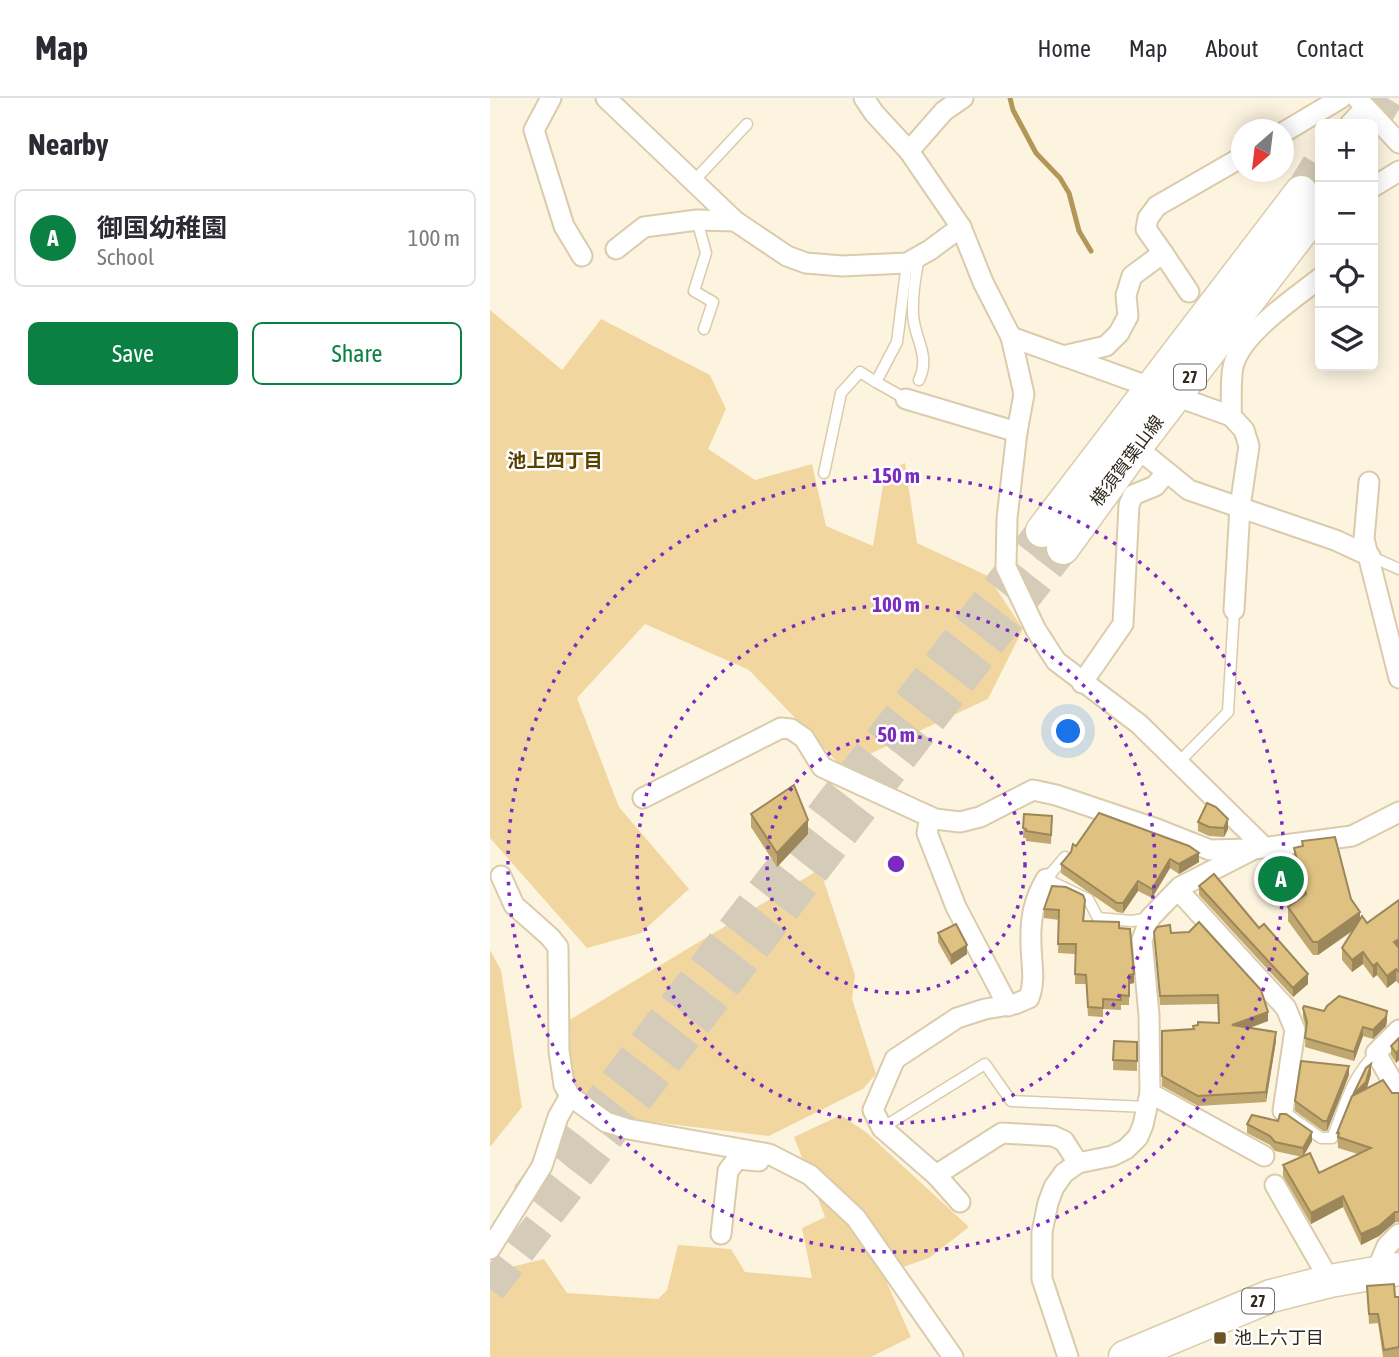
<!DOCTYPE html>
<html lang="en">
<head>
<meta charset="utf-8">
<style>
	:root { --surface:#fff; --page:#f2f2f3; --text:#2b2b33; --muted:#7c7c81; --line:#e1e1e2; --accent:#0b8043 }
	body { margin:0; font-family:"Asap Condensed","Noto Sans JP",sans-serif; background:var(--page); color:var(--text) }
	.controls { position:absolute; right:21px; top:21px; display:grid; overflow:hidden; border-radius:10px; box-shadow:0 4px 18px #0003 }
	.controls button { width:63px; height:63px; display:grid; place-items:center; padding:0; border:0; border-bottom:2px solid var(--line); background:var(--surface); color:var(--text); font:35px sans-serif }
	.compass { position:absolute; left:741px; top:21px; width:63px; height:63px; border-radius:50%; background:var(--surface); box-shadow:0 4px 18px #0003; rotate:208deg }
	.you { position:absolute; left:579px; top:634px; width:24px; height:24px; margin:-18px; border:5px solid #fff; border-radius:50%; background:#1a73e8; box-shadow:0 0 0 10px #1a73e833 }
	.badge { display:grid; place-items:center; width:46px; height:46px; border-radius:50%; background:var(--accent); color:#fff; font-size:23px; font-weight:700 }
	.pin { position:absolute; translate:-50% -50%; border:4px solid #fff; box-shadow:0 2px 7px #0006 }
	.list { margin:0; padding:0; list-style:none }
	h2 { display:flex; justify-content:space-between; align-items:center; height:91px; margin:0; padding:0 28px; font-size:30px }
	h2 small { font-size:23px; font-weight:400; color:var(--muted) }
	.list li { display:grid; grid-template-columns:46px 1fr auto; gap:21px; align-items:center; box-sizing:border-box; height:98px; margin:0 14px 14px; padding:0 14px; border:2px solid var(--line); border-radius:10px }
	.list b { display:block; font-size:26px; white-space:nowrap }
	.list p { margin:0; font-size:23px; white-space:nowrap; color:var(--muted) }
	.list em { font-size:23px; font-style:normal; color:var(--muted) }
	.actions { display:flex; gap:14px; padding:21px 28px }
	.actions a { flex:1; padding:16px 0; border:2px solid var(--accent); border-radius:10px; text-align:center; font-size:24px; color:var(--accent) }
	.actions .main { background:var(--accent); color:#fff }
	.icon { flex:none; width:38px; height:38px; fill:none; stroke:currentColor; stroke-width:2; stroke-linecap:round; stroke-linejoin:round }
	.map { position:relative; flex:none; width:909px; height:1259px; overflow:hidden }
	header { display:flex; align-items:center; gap:42px; box-sizing:border-box; height:98px; padding:0 35px; background:var(--surface); border-bottom:2px solid var(--line) }
	header strong { font-size:33px }
	nav { display:flex; gap:38px; margin-inline-start:auto; font-size:24px }
	main { display:flex }
	aside { flex:1; background:var(--surface) }
	.map>svg:first-child { display:block }
	.green { fill:#f1d79f }
	.lines { fill:none; stroke-linecap:round; stroke-linejoin:round }
	.stream { stroke:#b39758; stroke-width:5 }
	.primary-tunnel { stroke:#d4cbb9; stroke-width:32; stroke-dasharray:32 16; stroke-linecap:butt }
	.service-casing { stroke:#dacbaa; stroke-width:13 }
	.minor-casing { stroke:#dacbaa; stroke-width:23 }
	.primary-casing { stroke:#dacbaa; stroke-width:35 }
	.service { stroke:#fff; stroke-width:10 }
	.minor { stroke:#fff; stroke-width:19 }
	.primary { stroke:#fff; stroke-width:32 }
	.wall { fill:#c0a66f }
	.shaded-wall { fill:#9c875a }
	.building { fill:#dfc181; stroke:#9c875a; stroke-width:2 }
	.ring { fill:none; stroke:#7b2cbf; stroke-width:3.5; stroke-dasharray:3.5 7 }
	.poi-dot { fill:#6b5525; stroke:#fff; stroke-width:2.5 }
	.labels { text-anchor:middle; stroke-width:5; stroke-linejoin:round; paint-order:stroke }
	.shield { fill:#fff; stroke:#6d6960; stroke-width:2 }
	.shield-label { font-size:16px; font-weight:bold; fill:#2f291c }
	.street-label { font-size:18px; fill:#2f291c; stroke:#fff }
	.poi-label { font-size:18px; fill:#2f291c; stroke:#fff; text-anchor:start }
	.neighbourhood-label { font-size:19px; font-weight:bold; fill:#584100; stroke:#fff }
	.centre { fill:#7b2cbf; stroke:#fff; stroke-width:3.5 }
	.ring-label { font-size:21px; text-anchor:middle; font-weight:bold; fill:#7b2cbf; stroke:#fff; stroke-width:5; stroke-linejoin:round; paint-order:stroke }
</style>
</head>
<body>
<header>
<strong>Map</strong>
<nav><a>Home</a><a>Map</a><a>About</a><a>Contact</a></nav>
</header>
<main>
<aside>
<h2>Nearby<small></small></h2>
<ul class="list">
<li><span class="badge">A</span><div><b>御国幼稚園</b><p>School</p></div><em>100 m</em></li>
</ul>
<div class="actions"><a class="main">Save</a><a>Share</a></div>
</aside>
<div class="map">
<svg width="909" height="1259" viewBox="0 0 909 1259">
	<rect width="100%" height="100%" fill="#fdf4e0"/>
	<g class="green">
		<polygon points="0,212 72,272 111,221 220,277 236,311 218,351 265,382 322,366 336,428 383,448 395,375 415,365 427,445 498,478 533,531 498,601 352,669 259,572 155,526 87,600 129,709 199,791 151,835 97,850 0,740"/>
		<polygon points="330,771 365,877 362,901 386,976 373,991 279,1038 121,1019 91,998 78,981 71,927"/>
		<polygon points="0,852 11,872 32,1009 0,1049"/>
		<polygon points="351,1017 377,1035 479,1129 439,1160 393,1176 421,1239 381,1259 0,1259 0,1174 54,1161 77,1195 168,1201 177,1192 188,1147 241,1151 255,1174 322,1180 312,1130 335,1119 304,1039"/>
	</g>
	<g class="lines">
		<polyline class="stream" points="520,0 523,12 546,55 570,80 579,95 589,133 601,153"/>
		<g class="primary-tunnel">
			<polyline points="882,26 897,0"/>
			<polyline points="811,94 830,63"/>
			<polyline points="37,1098 552,433"/>
			<polyline points="0,1191 573,450"/>
		</g>
		<defs>
			<g id="service">
				<polyline points="203,84 257,26"/>
				<polyline points="207,122 216,155 204,193 223,204 214,231"/>
				<path d="M429,160C425,179 422,197 423,216C424,241 441,257 429,282"/>
				<polyline points="416,301 386,284 407,244 417,165"/>
				<polyline points="334,375 351,295 370,274 386,284"/>
				<polyline points="880,458 909,471"/>
				<polyline points="689,664 738,614 744,512"/>
				<polyline points="575,759 556,781 598,801 608,820 642,823 659,820"/>
				<path d="M793,1013L831,1040H842C856,1006 859,983 886,955"/>
				<polyline points="392,1030 495,966 521,1003 657,1009"/>
			</g>
			<g id="minor">
				<polyline points="61,0 44,32 74,128 92,158"/>
				<polyline points="116,0 245,123 297,158 316,165 352,168 417,165 440,152 471,129"/>
				<polyline points="374,0 384,15 419,53 471,129 493,184 521,239 534,296 527,334 517,420 516,469 546,532 566,563 649,626 774,749"/>
				<polyline points="867,0 909,45"/>
				<polyline points="860,26 875,10"/>
				<polyline points="794,34 851,0"/>
				<polyline points="419,53 454,13 473,0"/>
				<polyline points="883,89 909,73"/>
				<polyline points="126,151 154,129 207,122 245,123"/>
				<polyline points="673,155 656,131 658,120 667,108 752,59"/>
				<polyline points="521,239 741,318"/>
				<polyline points="573,258 616,248 629,235 638,218 636,197 642,178 673,155 699,194"/>
				<polyline points="416,301 527,334"/>
				<polyline points="646,349 699,392 845,442 880,458"/>
				<polyline points="879,384 874,441 909,580"/>
				<path d="M744,512L750,409L759,348L754,332L741,318C742,303 740,284 743,269C750,236 805,200 830,180"/>
				<polyline points="592,585 633,526 639,407 643,397 665,388 676,375"/>
				<polyline points="153,700 291,630 301,631 314,640 332,669 445,721 470,724 490,719 543,692 566,697 667,731 720,752 760,751"/>
				<polyline points="440,719 437,735 466,809 518,908"/>
				<polyline points="11,778 24,807 60,839 68,849 69,953 74,987 80,998 116,1024 138,1031 279,1056 320,1077 366,1120 463,1259"/>
				<polyline points="688,792 796,910 805,932 793,1013"/>
				<polyline points="909,932 886,955 909,995"/>
				<polyline points="660,995 774,1058"/>
				<polyline points="446,1077 512,1035 563,1038 574,1043 588,1065"/>
				<polyline points="785,1087 840,1183"/>
				<path d="M470,1104L446,1077L392,1030L383,1012L405,961L467,920L495,911L525,906L539,900C546,882 541,864 541,845C540,820 544,802 556,781"/>
				<polyline points="231,1136 238,1073 247,1061 269,1063"/>
				<polyline points="0,1151 52,1068 68,1019 80,998"/>
				<polyline points="886,1174 897,1148 909,1136"/>
				<polyline points="578,1259 552,1181 552,1134 558,1105 564,1089 574,1075 588,1065 622,1058 636,1051 648,1039 653,1027 660,995 659,917 652,842 660,820 690,789 764,751 862,738 909,714"/>
			</g>
			<g id="primary">
				<polyline points="552,433 811,94"/>
				<polyline points="573,450 646,349 830,109"/>
				<polyline points="635,1259 781,1198 840,1183 909,1171"/>
			</g>
		</defs>
		<use href="#service" class="service-casing"/>
		<use href="#minor" class="minor-casing"/>
		<use href="#primary" class="primary-casing"/>
		<use href="#service" class="service"/>
		<use href="#minor" class="minor"/>
		<use href="#primary" class="primary"/>
	</g>
	<g class="wall">
		<polygon points="261,716 318,736 287,769 261,729"/>
		<polygon points="534,716 562,718 561,746 536,743 536,740 533,740"/>
		<polygon points="708,724 738,731 734,739 719,738 708,733"/>
		<polygon points="812,743 861,801 870,822 877,825 909,802 909,886 906,883 897,890 887,877 883,880 873,866 862,874 852,862 852,850 864,832 828,857 823,857 798,823 798,809 813,798 804,764 804,750 812,748"/>
		<polygon points="586,748 709,764 689,776 680,770 662,800 648,793 633,815 627,814 571,775 571,766"/>
		<polygon points="709,788 769,830 818,886 803,899 709,797"/>
		<polygon points="554,811 595,812 594,823 629,830 644,885 639,886 639,907 631,907 631,912 613,911 613,919 598,918 596,886 585,886 585,856 568,855 569,822 554,820"/>
		<polygon points="664,834 681,835 778,923 760,930 786,943 776,1004 708,1008 672,988 672,933 704,931 729,925 728,906 670,907"/>
		<polygon points="448,835 477,856 461,867 448,844"/>
		<polygon points="813,910 897,922 896,928 883,941 873,938 864,963 815,949 816,930 813,919"/>
		<polygon points="909,940 909,962 906,965 901,957 901,948"/>
		<polygon points="624,943 647,944 647,973 623,972"/>
		<polygon points="881,976 877,990 909,995 909,1124 905,1124 889,1138 871,1147 853,1109 821,1126 793,1078 793,1067 812,1059 785,1053 780,1047 757,1035 757,1026 822,1043 813,1058 829,1075 868,1056 848,1050 847,1035"/>
		<polygon points="859,977 837,1033 833,1033 805,1013 805,1003"/>
		<polygon points="877,1188 905,1199 909,1199 909,1259 893,1259 888,1225 879,1226"/>
	</g>
	<g class="shaded-wall">
		<polygon points="738,721 738,731 734,739 734,730"/>
		<polygon points="318,722 318,736 287,769 287,755"/>
		<polygon points="709,755 709,764 689,776 689,766"/>
		<polygon points="680,761 680,770 662,800 662,791"/>
		<polygon points="648,783 648,793 633,815 633,805"/>
		<polygon points="870,814 870,827 828,857 828,844"/>
		<polygon points="909,841 909,853 904,844"/>
		<polygon points="477,847 477,856 461,867 461,857"/>
		<polygon points="873,854 873,866 862,874 862,862"/>
		<polygon points="887,865 887,877 883,880 883,868"/>
		<polygon points="906,871 906,883 897,890 897,878"/>
		<polygon points="644,876 644,885 639,886 639,907 639,877"/>
		<polygon points="818,876 818,886 803,899 803,890"/>
		<polygon points="897,913 897,922 896,928 883,941 883,932"/>
		<polygon points="778,914 778,923 742,936 742,927"/>
		<polygon points="873,929 873,938 864,963 864,954"/>
		<polygon points="786,934 786,943 776,1004 776,994"/>
		<polygon points="909,952 909,962 906,965 906,955"/>
		<polygon points="881,966 881,976 876,993 863,997"/>
		<polygon points="859,968 859,977 837,1033 837,1023"/>
		<polygon points="822,1034 822,1043 813,1059 813,1050"/>
		<polygon points="853,1098 853,1109 821,1126 821,1115"/>
		<polygon points="905,1114 905,1124 889,1138 871,1147 871,1136"/>
	</g>
	<g class="building">
		<polygon points="304,687 318,722 287,755 261,716"/>
		<polygon points="717,705 726,709 738,721 734,730 719,729 708,724"/>
		<polygon points="609,715 699,748 709,755 689,766 680,761 662,791 648,783 633,805 627,805 571,766 581,754 583,746 586,748"/>
		<polygon points="534,716 562,718 561,737 536,733 536,731 533,730"/>
		<polygon points="845,739 861,801 870,814 828,844 823,844 798,809 816,796 804,750 813,748 812,743"/>
		<polygon points="724,776 769,830 774,826 818,876 803,890 709,788"/>
		<polygon points="562,788 576,789 593,797 595,802 593,823 629,824 629,830 640,831 644,876 639,877 639,898 631,897 631,902 613,901 613,910 598,909 596,877 585,876 586,846 568,846 569,812 554,811"/>
		<polygon points="909,802 909,841 904,844 909,850 909,874 906,871 897,878 887,865 883,868 873,854 862,862 852,850 872,818 877,825"/>
		<polygon points="709,824 771,892 778,914 742,927 786,934 776,994 708,998 672,978 672,933 704,931 703,928 708,927 708,924 729,925 728,897 670,898 664,834 667,829 680,827 681,835 699,834"/>
		<polygon points="466,826 477,847 461,857 448,835"/>
		<polygon points="849,898 897,913 896,919 883,932 873,929 864,954 815,940 817,924 813,910 814,908 834,913 837,908"/>
		<polygon points="909,940 909,952 906,955 901,948"/>
		<polygon points="624,943 647,944 647,963 623,962"/>
		<polygon points="811,963 859,968 837,1023 833,1023 805,1003"/>
		<polygon points="881,966 876,984 863,997 876,970"/>
		<polygon points="893,982 902,995 909,995 909,1114 905,1114 889,1128 871,1136 853,1098 821,1115 793,1067 820,1055 829,1075 881,1050 848,1039 849,1035 847,1035 862,998"/>
		<polygon points="790,1016 796,1016 822,1034 813,1050 785,1044 780,1038 757,1026 762,1017 788,1023"/>
		<polygon points="904,1186 905,1199 909,1199 909,1249 894,1252 888,1216 879,1216 877,1188"/>
	</g>
	<g class="ring">
		<circle cx="406" cy="766" r="129"/>
		<circle cx="406" cy="766" r="259"/>
		<circle cx="406" cy="766" r="388"/>
	</g>
	<rect class="poi-dot" x="723" y="1233" width="14" height="14" rx="3.5"/>
	<g class="labels">
		<g class="shield">
			<rect x="684" y="266.5" width="32" height="25" rx="5"/>
			<rect x="752" y="1190.5" width="32" height="25" rx="5"/>
		</g>
		<g class="shield-label">
			<text x="700" y="285">27</text>
			<text x="768" y="1209">27</text>
		</g>
		<g class="street-label">
			<text transform="translate(637 363) rotate(-53)" y="6">横須賀葉山線</text>
		</g>
		<g class="poi-label">
			<text x="744" y="1246">池上六丁目</text>
		</g>
		<g class="neighbourhood-label">
			<text x="65" y="369">池上四丁目</text>
		</g>
	</g>
	<circle cx="406" cy="766" r="10" class="centre"/>
	<g class="ring-label">
		<text x="406" y="385">150 m</text>
		<text x="406" y="514">100 m</text>
		<text x="406" y="644">50 m</text>
	</g>
</svg>
<div class="controls">
<button>+</button>
<button>−</button>
<button><svg class="icon" aria-label="locate" viewBox="0 0 24 24"><circle cx="12" cy="12" r="6"/><path d="M12 2v4M12 18v4M2 12h4M18 12h4"/></svg></button>
<button><svg class="icon" aria-label="layers" viewBox="0 0 24 24"><path d="M12 4l9 5-9 5-9-5zM3 14l9 5 9-5"/></svg></button>
</div>
<svg class="compass" viewBox="-18 -18 36 36"><path d="M0-13l5 13h-10z" fill="#e53935"/><path d="M0 13l5-13h-10z" fill="#7c7c81"/></svg>
<div class="you"></div>
<div class="pin badge" style="left:791px;top:781px">A</div>
</div>
</main>
</body>
</html>
